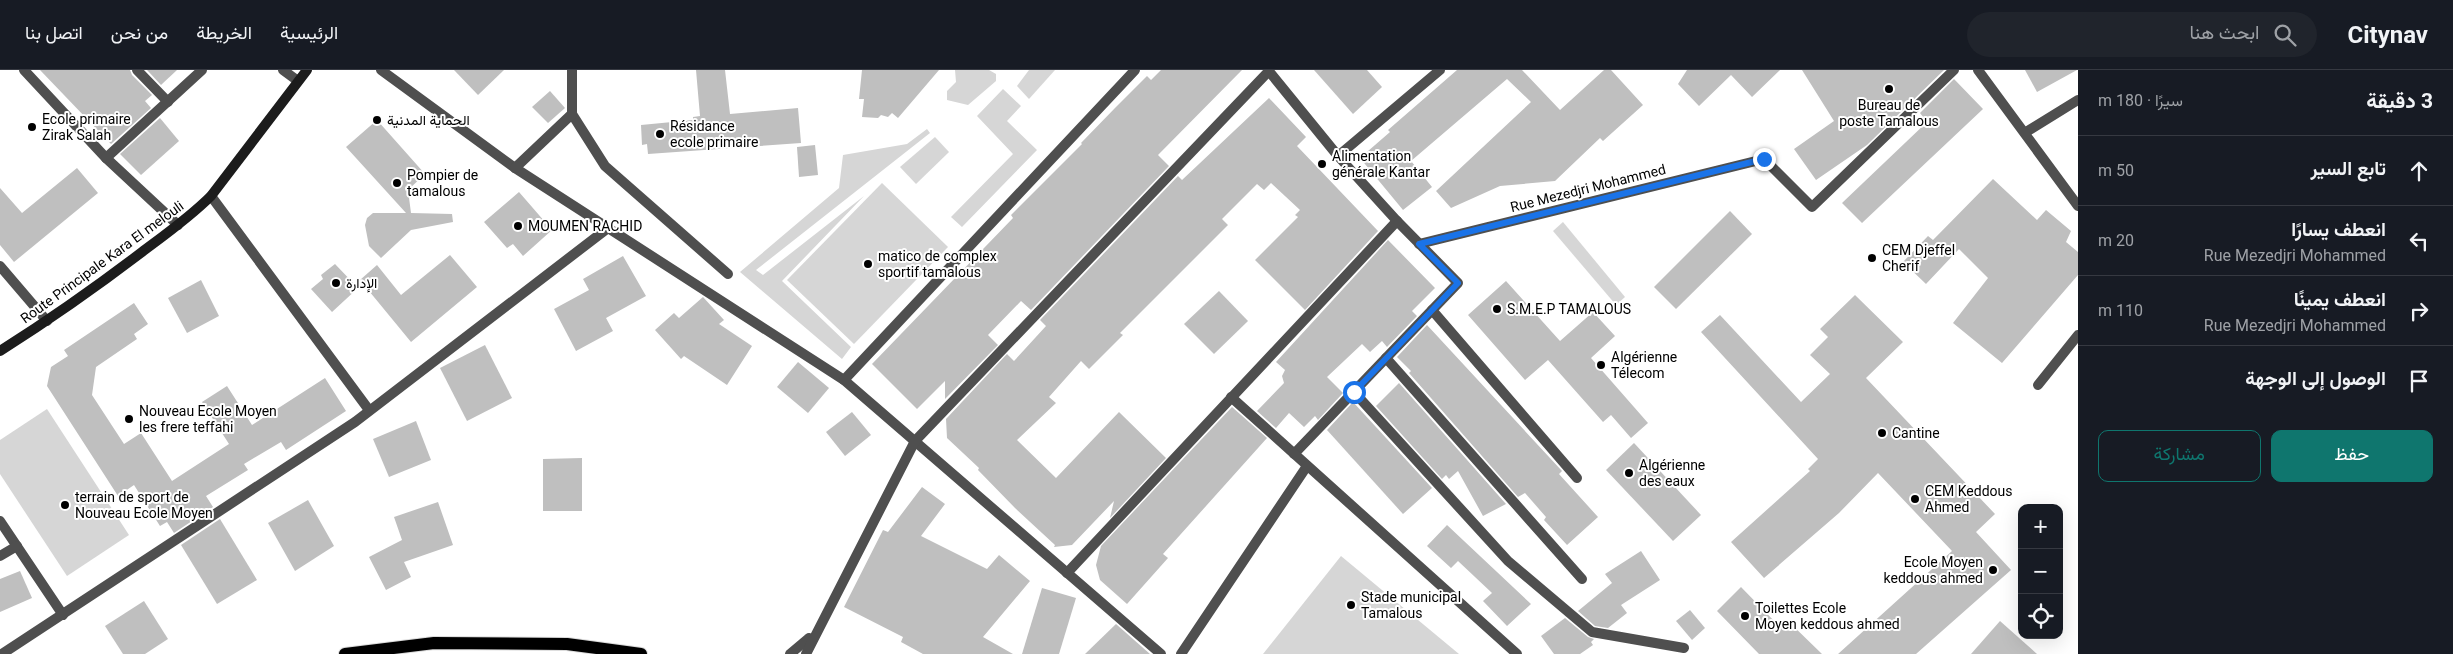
<!DOCTYPE html>
<html lang="ar">
<head>
<meta charset="utf-8">
<style>
	:root { --surface:#171b24; --page:#20242c; --text:#f1f3f6; --muted:#9ea1a6; --line:#363941; --accent:#0f766e }
	body { margin:0; font-family:Roboto,Vazirmatn,sans-serif; background:var(--page); color:var(--text); direction:rtl }
	.controls { position:absolute; right:15px; bottom:15px; display:grid; overflow:hidden; border-radius:10px; box-shadow:0 5px 20px #0002 }
	.controls button { width:45px; height:45px; display:grid; place-items:center; padding:0; border:0; border-bottom:1px solid var(--line); background:var(--surface); color:var(--text); font:25px sans-serif }
	.stop { position:absolute; width:15px; height:15px; margin:-11px; border:4px solid #1a73e8; border-radius:50%; background:#fff }
	.stop.end { background:#1a73e8; border-color:#fff; box-shadow:0 1px 5px #0008 }
	.list { margin:0; padding:0; list-style:none }
	h2 { display:flex; justify-content:space-between; align-items:center; height:65px; margin:0; padding:0 20px; font-size:21px }
	h2 small { font-size:16px; font-weight:400; color:var(--muted) }
	.list li { display:grid; grid-template-columns:32px 1fr auto; gap:15px; align-items:center; box-sizing:border-box; height:70px; padding:0 20px; border-top:1px solid var(--line) }
	.list b { display:block; font-size:19px; white-space:nowrap }
	.list p { margin:0; font-size:16px; white-space:nowrap; color:var(--muted) }
	.list em { font-size:16px; font-style:normal; color:var(--muted) }
	.actions { display:flex; gap:10px; padding:15px 20px }
	.actions a { flex:1; padding:11px 0; border:1px solid var(--accent); border-radius:10px; text-align:center; font-size:18px; color:var(--accent) }
	.actions .main { background:var(--accent); color:#fff }
	.icon { flex:none; width:28px; height:28px; fill:none; stroke:currentColor; stroke-width:2; stroke-linecap:round; stroke-linejoin:round }
	.map { position:relative; flex:none; width:2078px; height:584px; overflow:hidden; direction:ltr }
	header { display:flex; align-items:center; gap:30px; box-sizing:border-box; height:70px; padding:0 25px; background:var(--surface); border-bottom:1px solid var(--line) }
	header strong { font-size:24px }
	nav { display:flex; gap:28px; margin-inline-start:auto; font-size:18px }
	.search { width:350px; height:45px; background:var(--page); display:flex; align-items:center; gap:12px; box-sizing:border-box; padding:0 18px; border-radius:28px; color:var(--muted); font-size:19px }
	main { display:flex }
	aside { flex:1; background:var(--surface) }
	.map>svg:first-child { display:block }
	.green { fill:#d6d6d6 }
	.building { fill:#bfbfbf }
	.lines { fill:none; stroke-linecap:round; stroke-linejoin:round }
	.primary-casing { stroke:#dbdbdb; stroke-width:14 }
	.service { stroke:#4f4f4f; stroke-width:10 }
	.minor { stroke:#4f4f4f; stroke-width:10 }
	.tertiary { stroke:#4f4f4f; stroke-width:10 }
	.secondary { stroke:#1c1c1c; stroke-width:10 }
	.primary { stroke:#000; stroke-width:12 }
	.route { stroke:#1a73e8; stroke-width:6 }
	.poi-dot { fill:#000; stroke:#fff; stroke-width:2 }
	.labels { text-anchor:middle; stroke-width:4; stroke-linejoin:round; paint-order:stroke }
	.poi-label { font-size:14px; fill:#000; stroke:#fff; text-anchor:start }
	.street-label { font-size:14px; fill:#000; stroke:#fff }
</style>
</head>
<body>
<header>
<strong>Citynav</strong>
<div class="search"><svg class="icon" aria-label="search" viewBox="0 0 24 24"><circle cx="10" cy="10" r="6"/><path d="M15 15l6 6"/></svg>ابحث هنا</div>
<nav><a>الرئيسية</a><a>الخريطة</a><a>من نحن</a><a>اتصل بنا</a></nav>
</header>
<main>
<aside>
<h2>3 دقيقة<small>سيرًا · 180 m</small></h2>
<ul class="list">
<li><svg class="icon" aria-label="ahead" viewBox="0 0 24 24"><path d="M12 20V5M6 11l6-6 6 6"/></svg><div><b>تابع السير</b></div><em>50 m</em></li>
<li><svg class="icon" aria-label="left" viewBox="0 0 24 24"><path d="M17 20v-9H6M10 6l-5 5 5 5"/></svg><div><b>انعطف يسارًا</b><p>Rue Mezedjri Mohammed</p></div><em>20 m</em></li>
<li><svg class="icon" aria-label="right" viewBox="0 0 24 24"><path d="M7 20v-9h11M14 6l5 5-5 5"/></svg><div><b>انعطف يمينًا</b><p>Rue Mezedjri Mohammed</p></div><em>110 m</em></li>
<li><svg class="icon" aria-label="arrive" viewBox="0 0 24 24"><path d="M6 21V4h12l-3 4 3 4H6"/></svg><div><b>الوصول إلى الوجهة</b></div></li>
</ul>
<div class="actions"><a class="main">حفظ</a><a>مشاركة</a></div>
</aside>
<div class="map">
<svg width="2078" height="584" viewBox="0 0 2078 584">
	<rect width="100%" height="100%" fill="#fff"/>
	<g class="green">
		<polygon points="955,0 989,0 996,4 996,11 968,35 947,30 947,21 956,12"/>
		<polygon points="1029,0 1055,0 1029,29 1017,16"/>
		<polygon points="1003,19 1021,36 1007,51 1037,80 962,157 951,147 1013,84 977,46"/>
		<polygon points="927,59 930,63 756,200 763,205 864,126 782,211 851,277 842,289 740,202 839,118 843,85 907,74"/>
		<polygon points="935,67 949,82 916,114 900,97"/>
		<polygon points="882,113 948,177 854,274 787,210"/>
		<polygon points="1563,152 1625,227 1616,235 1553,161"/>
		<polygon points="47,339 129,465 67,506 0,404 0,370"/>
		<polygon points="1341,486 1459,584 1263,584"/>
	</g>
	<g class="building">
		<polygon points="40,0 130,0 132,5 152,25 145,31 151,38 111,74"/>
		<polygon points="147,0 177,0 161,15"/>
		<polygon points="454,0 504,0 478,25"/>
		<polygon points="696,0 725,0 730,44 798,38 801,73 648,84 647,74 642,75 641,55 693,50 693,47 700,46"/>
		<polygon points="862,0 939,0 898,48 892,43 888,47 881,45 878,48 862,47 864,29 859,29"/>
		<polygon points="1161,0 1242,0 1158,85 1169,96 1031,240 1021,231 988,265 998,275 945,329 945,311 917,339 872,294 1013,148 1011,145 1082,74 1081,73 1115,38 1147,6 1151,10"/>
		<polygon points="1314,0 1367,0 1382,17 1353,44"/>
		<polygon points="1457,0 1522,0 1560,40 1604,0 1611,0 1643,35 1603,71 1600,68 1555,111 1500,116 1451,138 1436,121 1531,32 1507,9 1411,91 1432,117 1403,140 1360,88 1390,62 1388,60"/>
		<polygon points="1687,0 1780,0 1752,27 1731,5 1699,36 1678,14"/>
		<polygon points="1802,0 1944,0 1867,75 1816,110 1794,79 1834,51"/>
		<polygon points="2025,0 2077,0 2037,22"/>
		<polygon points="1954,9 1983,39 1862,153 1842,133 1927,52 1920,43"/>
		<polygon points="550,21 565,38 548,53 532,37"/>
		<polygon points="1269,28 1306,67 1297,76 1378,161 1305,240 1255,190 1298,147 1295,145 1300,140 1271,113 1264,120 1257,114 1222,149 1228,155 1120,263 1123,265 1089,299 1081,291 1049,327 1056,333 1017,370 1056,408 1119,342 1166,388 1110,448 1114,431 1072,475 1054,477 1055,475 1015,438 978,400 979,398 947,368 946,349 1007,284 1014,291 1046,256 1040,250 1178,106 1182,110"/>
		<polygon points="160,48 179,71 141,105 120,84"/>
		<polygon points="377,50 425,104 408,120 411,143 452,144 453,152 411,160 381,188 369,176 365,155 367,148 373,143 406,143 346,77"/>
		<polygon points="815,75 818,105 799,107 797,77"/>
		<polygon points="77,98 98,123 14,192 0,175 0,118 22,143"/>
		<polygon points="1993,109 2037,150 2046,140 2071,161 2066,172 2078,182 2078,205 2002,293 1953,253 1988,208 1959,179 1926,214 1903,192 1928,166 1933,170"/>
		<polygon points="519,122 552,160 523,186 513,174 507,178 484,152"/>
		<polygon points="1730,141 1752,164 1676,239 1654,217"/>
		<polygon points="1388,170 1435,218 1412,241 1417,246 1387,277 1382,271 1370,282 1362,274 1327,307 1343,323 1318,350 1315,346 1304,357 1289,343 1276,358 1257,341 1284,313 1282,306 1285,300 1276,292"/>
		<polygon points="450,185 477,217 411,272 360,210 377,195 401,225"/>
		<polygon points="623,186 646,226 606,248 613,261 576,281 554,239 589,220 583,209"/>
		<polygon points="335,194 358,218 332,242 311,219 323,209 321,205"/>
		<polygon points="201,210 219,246 187,263 168,228"/>
		<polygon points="1506,211 1560,271 1593,242 1615,266 1591,288 1648,353 1631,368 1611,345 1603,352 1548,290 1525,310 1468,245"/>
		<polygon points="1219,221 1248,251 1214,284 1184,254"/>
		<polygon points="1855,225 1903,272 1866,308 1995,444 1976,462 2011,500 1916,584 1838,584 1952,481 1878,403 1839,443 1764,508 1731,472 1810,401 1808,399 1818,389 1701,262 1720,245 1801,332 1830,304 1810,285 1828,267 1820,259"/>
		<polygon points="703,227 724,250 719,254 752,276 727,315 684,286 681,289 655,260 674,243 679,248"/>
		<polygon points="134,233 148,254 134,264 137,269 96,297 92,325 124,374 141,363 172,411 229,374 202,332 227,316 252,355 325,308 346,341 286,380 281,372 244,394 248,400 206,426 213,437 174,463 167,452 160,456 134,415 118,426 47,316 51,297 68,286 64,280"/>
		<polygon points="1427,255 1562,401 1559,404 1598,447 1567,475 1544,450 1546,447 1525,423 1518,427 1409,303 1411,301 1397,287"/>
		<polygon points="485,275 512,328 467,351 440,298"/>
		<polygon points="798,292 829,318 808,343 777,317"/>
		<polygon points="1399,313 1506,434 1483,446 1458,401 1449,409 1446,405 1442,409 1376,336"/>
		<polygon points="1353,332 1432,418 1403,444 1327,360"/>
		<polygon points="1232,337 1267,368 1163,484 1168,488 1127,534 1100,510 1096,495 1101,476"/>
		<polygon points="852,342 871,365 845,386 826,362"/>
		<polygon points="416,351 431,390 389,407 373,369"/>
		<polygon points="1634,373 1701,445 1673,471 1606,400"/>
		<polygon points="582,388 582,441 543,441 543,389"/>
		<polygon points="922,417 945,434 921,466 987,499 999,485 1030,511 983,567 1013,584 923,584 901,572 903,567 844,537 883,460 888,462"/>
		<polygon points="308,430 334,476 295,501 268,453"/>
		<polygon points="438,432 453,475 404,492 411,507 386,520 369,487 402,470 394,447"/>
		<polygon points="220,449 257,510 217,534 181,475"/>
		<polygon points="1447,455 1531,534 1507,556 1483,531 1492,523 1458,491 1451,498 1427,476"/>
		<polygon points="1641,481 1660,510 1621,535 1627,543 1608,558 1595,556 1578,541 1612,513 1605,504"/>
		<polygon points="20,501 32,528 0,542 0,509"/>
		<polygon points="1741,517 1780,557 1787,550 1822,584 1759,584 1717,541"/>
		<polygon points="1042,518 1076,528 1059,584 1022,584"/>
		<polygon points="144,531 168,569 145,584 123,584 105,556"/>
		<polygon points="1690,540 1705,558 1692,570 1676,551"/>
		<polygon points="1565,548 1588,567 1594,569 1591,572 1593,575 1580,584 1554,584 1541,566"/>
		<polygon points="2000,551 2037,584 1971,584"/>
		<polygon points="1116,554 1150,584 1085,584"/>
	</g>
	<g class="lines">
		<defs>
			<polyline id="primary" points="345,584 434,573 567,574 641,584"/>
		</defs>
		<use href="#primary" class="primary-casing"/>
		<g class="service">
			<polyline points="1386,288 1582,509"/>
			<polyline points="1354,322 1508,491 1592,562 1684,578"/>
		</g>
		<g class="minor">
			<polyline points="24,0 106,88 178,155"/>
			<polyline points="137,0 168,32"/>
			<polyline points="283,0 298,11"/>
			<polyline points="381,0 515,98 844,310"/>
			<polyline points="1135,0 844,310 1161,584"/>
			<polyline points="1268,0 1338,86 1397,151 1458,213 1294,384"/>
			<polyline points="572,44 605,96 728,204"/>
			<polyline points="2026,62 2078,30"/>
			<polyline points="1338,86 1440,0"/>
			<polyline points="106,88 202,0"/>
			<polyline points="515,98 572,44 572,0"/>
			<polyline points="211,126 369,340"/>
			<polyline points="1419,174 1764,89 1812,137 1954,0"/>
			<polyline points="0,196 47,251"/>
			<polyline points="1432,240 1577,408"/>
			<polyline points="2038,315 2078,265"/>
			<polyline points="1231,327 1517,584"/>
			<polyline points="0,451 63,545"/>
			<polyline points="0,486 17,476"/>
			<polyline points="1067,503 1397,151"/>
			<polyline points="2,584 355,352 608,158"/>
			<polyline points="790,584 809,568"/>
			<polyline points="806,584 915,371 1269,1"/>
			<polyline points="1181,584 1307,396"/>
		</g>
		<polyline class="tertiary" points="1978,0 2078,136"/>
		<path class="secondary" d="M0,281C49,250 96,217 142,182C166,164 190,147 211,126L307,0"/>
		<use href="#primary" class="primary"/>
	</g>
	<g class="lines">
		<polyline class="route" points="1354,322 1458,213 1419,174 1764,89"/>
	</g>
	<g class="poi-dot">
		<circle cx="1889" cy="19" r="5"/>
		<circle cx="377" cy="50" r="5"/>
		<circle cx="32" cy="57" r="5"/>
		<circle cx="660" cy="64" r="5"/>
		<circle cx="1322" cy="94" r="5"/>
		<circle cx="397" cy="113" r="5"/>
		<circle cx="518" cy="156" r="5"/>
		<circle cx="1872" cy="188" r="5"/>
		<circle cx="868" cy="194" r="5"/>
		<circle cx="336" cy="213" r="5"/>
		<circle cx="1497" cy="239" r="5"/>
		<circle cx="1601" cy="295" r="5"/>
		<circle cx="129" cy="349" r="5"/>
		<circle cx="1882" cy="363" r="5"/>
		<circle cx="1629" cy="403" r="5"/>
		<circle cx="1915" cy="429" r="5"/>
		<circle cx="65" cy="435" r="5"/>
		<circle cx="1993" cy="500" r="5"/>
		<circle cx="1351" cy="535" r="5"/>
		<circle cx="1745" cy="546" r="5"/>
	</g>
	<g class="labels">
		<g class="poi-label">
			<text x="1889" y="40" text-anchor="middle">Bureau de<tspan x="1889" dy="16">poste Tamalous</tspan></text>
			<text x="42" y="54">Ecole primaire<tspan x="42" dy="16">Zirak Salah</tspan></text>
			<text x="387" y="55">الحماية المدنية</text>
			<text x="670" y="61">Résidance<tspan x="670" dy="16">ecole primaire</tspan></text>
			<text x="1332" y="91">Alimentation<tspan x="1332" dy="16">générale Kantar</tspan></text>
			<text x="407" y="110">Pompier de<tspan x="407" dy="16">tamalous</tspan></text>
			<text x="528" y="161">MOUMEN RACHID</text>
			<text x="1882" y="185">CEM Djeffel<tspan x="1882" dy="16">Cherif</tspan></text>
			<text x="878" y="191">matico de complex<tspan x="878" dy="16">sportif tamalous</tspan></text>
			<text x="346" y="218">الإدارة</text>
			<text x="1507" y="244">S.M.E.P TAMALOUS</text>
			<text x="1611" y="292">Algérienne<tspan x="1611" dy="16">Télecom</tspan></text>
			<text x="139" y="346">Nouveau Ecole Moyen<tspan x="139" dy="16">les frere teffahi</tspan></text>
			<text x="1892" y="368">Cantine</text>
			<text x="1639" y="400">Algérienne<tspan x="1639" dy="16">des eaux</tspan></text>
			<text x="1925" y="426">CEM Keddous<tspan x="1925" dy="16">Ahmed</tspan></text>
			<text x="75" y="432">terrain de sport de<tspan x="75" dy="16">Nouveau Ecole Moyen</tspan></text>
			<text x="1983" y="497" text-anchor="end">Ecole Moyen<tspan x="1983" dy="16">keddous ahmed</tspan></text>
			<text x="1361" y="532">Stade municipal<tspan x="1361" dy="16">Tamalous</tspan></text>
			<text x="1755" y="543">Toilettes Ecole<tspan x="1755" dy="16">Moyen keddous ahmed</tspan></text>
		</g>
		<g class="street-label">
			<text transform="translate(1588 118) rotate(-14)" y="5">Rue Mezedjri Mohammed</text>
			<text transform="translate(102 192) rotate(-36)" y="5">Route Principale Kara El melouli</text>
		</g>
	</g>
</svg>
<div class="controls">
<button>+</button>
<button>−</button>
<button><svg class="icon" aria-label="locate" viewBox="0 0 24 24"><circle cx="12" cy="12" r="6"/><path d="M12 2v4M12 18v4M2 12h4M18 12h4"/></svg></button>
</div>
<div class="stop" style="left:1354px;top:322px"></div>
<div class="stop end" style="left:1764px;top:89px"></div>
</div>
</main>
</body>
</html>
